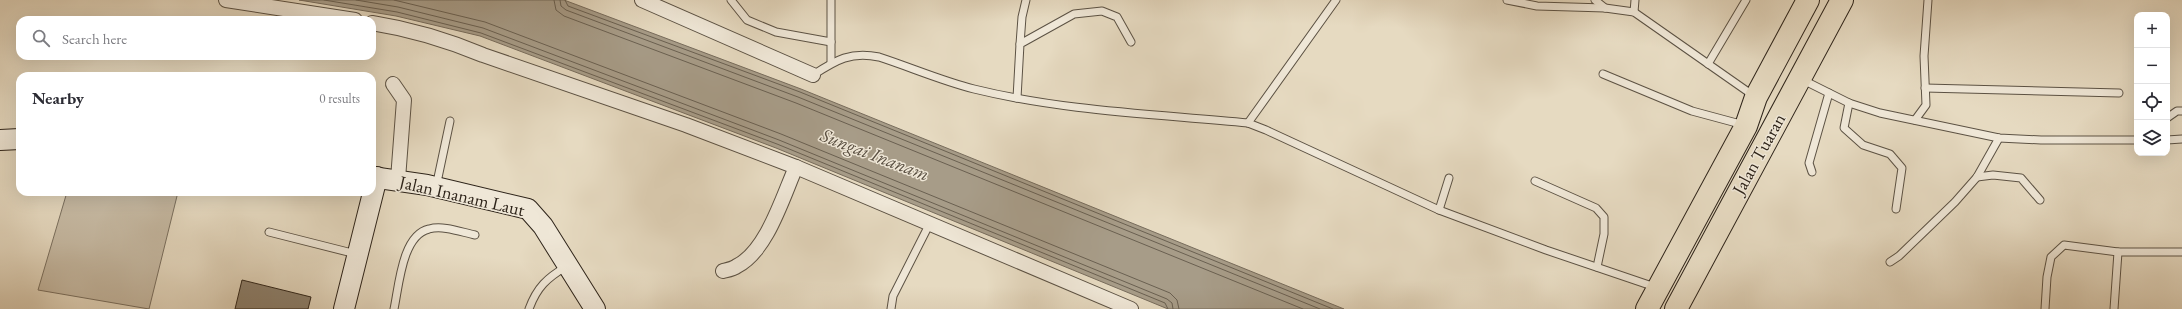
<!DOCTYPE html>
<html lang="en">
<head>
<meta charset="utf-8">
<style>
	:root { --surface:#fff; --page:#f7f7f7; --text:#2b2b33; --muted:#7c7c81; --line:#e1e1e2 }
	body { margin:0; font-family:"EB Garamond",serif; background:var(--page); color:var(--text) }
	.controls { position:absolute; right:12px; top:12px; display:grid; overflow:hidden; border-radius:8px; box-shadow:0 4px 16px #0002 }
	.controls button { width:36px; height:36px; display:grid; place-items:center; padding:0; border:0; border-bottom:1px solid var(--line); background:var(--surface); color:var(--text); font:20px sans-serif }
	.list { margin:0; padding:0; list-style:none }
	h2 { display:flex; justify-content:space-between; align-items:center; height:52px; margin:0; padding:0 16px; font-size:17px }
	h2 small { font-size:13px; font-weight:400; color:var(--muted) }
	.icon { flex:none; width:22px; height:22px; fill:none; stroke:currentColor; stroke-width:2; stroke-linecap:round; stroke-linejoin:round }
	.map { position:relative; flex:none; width:2182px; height:309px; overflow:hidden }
	.search { position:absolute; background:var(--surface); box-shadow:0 4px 16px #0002; left:16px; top:16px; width:360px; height:44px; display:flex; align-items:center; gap:10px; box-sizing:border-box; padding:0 14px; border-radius:12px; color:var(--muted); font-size:15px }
	.panel { position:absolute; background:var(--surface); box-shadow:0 4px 16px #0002; left:16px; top:72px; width:360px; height:124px; border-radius:12px }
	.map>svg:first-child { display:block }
	.green { fill:#c7bba5; stroke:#7a7060 }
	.water { fill:#a79c88; stroke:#776c5c }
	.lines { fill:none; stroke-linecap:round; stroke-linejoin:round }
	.shore { stroke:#6a6051; stroke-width:1 }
	.building { fill:#8e8371; stroke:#2e241a }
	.lane-casing { stroke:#5c5244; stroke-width:9 }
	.street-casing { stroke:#5c5244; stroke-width:16 }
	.secondary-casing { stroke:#2e241a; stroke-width:22 }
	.primary-casing { stroke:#2e241a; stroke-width:24 }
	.lane { stroke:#efe7d7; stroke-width:7 }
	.street { stroke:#efe7d7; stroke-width:14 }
	.secondary { stroke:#efe7d7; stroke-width:20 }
	.primary { stroke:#e6dac1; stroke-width:22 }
	.labels { text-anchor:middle; stroke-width:3; stroke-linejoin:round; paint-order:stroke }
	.street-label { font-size:18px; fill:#2e241a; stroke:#efe7d7 }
	.water-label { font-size:19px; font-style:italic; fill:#584e40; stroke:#efe7d7 }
</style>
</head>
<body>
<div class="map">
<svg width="2182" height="309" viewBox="0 0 2182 309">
	<rect width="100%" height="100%" fill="#e6dac1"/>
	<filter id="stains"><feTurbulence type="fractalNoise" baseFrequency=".005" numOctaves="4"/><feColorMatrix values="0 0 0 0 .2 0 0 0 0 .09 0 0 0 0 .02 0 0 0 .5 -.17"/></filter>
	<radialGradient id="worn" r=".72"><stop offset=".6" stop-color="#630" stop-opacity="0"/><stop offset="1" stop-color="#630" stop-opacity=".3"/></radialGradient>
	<polygon class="green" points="67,192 178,192 149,309 38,290"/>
	<polygon class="water" points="299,0 564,0 801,89 1344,309 1168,309 776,148 480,36 396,16"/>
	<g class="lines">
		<g class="shore">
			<polyline points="324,0 397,12 481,33 777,144 1165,303 1168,309"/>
			<polyline points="356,0 398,7 483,28 779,140 1167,299 1172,303 1173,309"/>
			<polyline points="394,0 485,22 781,134 1170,293 1177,300 1179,309"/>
			<polyline points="554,0 556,10 564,16 796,103 1303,309"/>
			<polyline points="560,0 561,6 566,10 798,97 1320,309"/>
			<polyline points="565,0 568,6 800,92 1333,309"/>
		</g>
	</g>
	<polygon class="building" points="242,280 311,297 308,309 235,309"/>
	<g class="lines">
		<defs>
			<g id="lane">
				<polyline points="731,0 747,20 776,32 831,42"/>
				<polyline points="831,0 831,63"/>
				<polyline points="1507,0 1537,6 1605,8 1634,12 1754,96"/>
				<polyline points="1595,0 1605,8"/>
				<polyline points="1634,12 1635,0"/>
				<polyline points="1020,44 1022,17 1026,0"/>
				<polyline points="1708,64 1746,0"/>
				<polyline points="1603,74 1692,111 1744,125"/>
				<path d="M813,75C836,60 851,51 879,57C910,67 942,81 974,89C1063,111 1156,114 1248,123L1266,130L1439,210L1546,250L1655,287"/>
				<polyline points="1803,80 1849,103 1880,113 1999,138 2041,140 2137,140"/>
				<polyline points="1925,88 2119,93"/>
				<polyline points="1017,98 1020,44 1074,14 1102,11 1117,17 1131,42"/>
				<polyline points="1849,103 1844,128 1863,145 1890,154 1902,168 1896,209"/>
				<polyline points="2167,118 2177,111 2182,111"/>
				<polyline points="1915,120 1926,105 1924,56 1928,0"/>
				<polyline points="1248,123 1336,0"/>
				<polyline points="2167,140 2182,139"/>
				<polyline points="1812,172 1809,163 1829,93"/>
				<polyline points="1977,177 1993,175 2021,178 2040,200"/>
				<polyline points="1535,181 1596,208 1604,217 1604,234 1597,267"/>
				<polyline points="436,187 450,121"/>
				<polyline points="1439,210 1449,178"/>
				<polyline points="269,232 356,254"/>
				<polyline points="1890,262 1899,256 1955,202 1977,177 1999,138"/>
				<path d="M394,309C399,286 402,235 429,229C443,225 461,232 475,235"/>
				<path d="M529,309C537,287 547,278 567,266"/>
				<polyline points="891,309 893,296 930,223"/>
				<polyline points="2045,309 2047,277 2051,257 2064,245 2118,252 2182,252"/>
				<polyline points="2114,309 2118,252"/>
			</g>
			<g id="street">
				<polyline points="226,0 355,20"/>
				<polyline points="642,0 813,75"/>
				<path d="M372,23C410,29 447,40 483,55L686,125L796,167L1131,309"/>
				<polyline points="393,84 404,100 398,179"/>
				<path d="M723,271C727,270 733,269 737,266C767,251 783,196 796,167"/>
			</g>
			<g id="secondary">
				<polyline points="0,140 20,139"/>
				<polyline points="372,177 427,185 528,209 543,226 595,309"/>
				<polyline points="344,309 377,177"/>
			</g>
			<g id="primary">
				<polyline points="1647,309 1746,126 1756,97 1808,0"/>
				<polyline points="1676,309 1842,0"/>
			</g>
		</defs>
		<use href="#lane" class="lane-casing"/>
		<use href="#street" class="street-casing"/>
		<use href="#secondary" class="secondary-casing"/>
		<use href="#primary" class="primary-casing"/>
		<use href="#lane" class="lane"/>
		<use href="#street" class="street"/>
		<use href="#secondary" class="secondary"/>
		<use href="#primary" class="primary"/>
	</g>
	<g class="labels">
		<g class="street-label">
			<text transform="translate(1759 154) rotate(-61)" y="6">Jalan Tuaran</text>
			<text transform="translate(462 196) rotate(13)" y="6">Jalan Inanam Laut</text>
		</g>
		<g class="water-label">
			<text transform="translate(875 154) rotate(21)" y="7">Sungai Inanam</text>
		</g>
	</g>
	<rect width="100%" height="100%" filter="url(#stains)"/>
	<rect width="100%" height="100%" fill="url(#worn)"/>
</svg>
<div class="controls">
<button>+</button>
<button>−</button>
<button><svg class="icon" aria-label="locate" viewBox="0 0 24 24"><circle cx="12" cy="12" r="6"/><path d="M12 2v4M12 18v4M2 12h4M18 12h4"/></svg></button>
<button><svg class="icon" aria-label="layers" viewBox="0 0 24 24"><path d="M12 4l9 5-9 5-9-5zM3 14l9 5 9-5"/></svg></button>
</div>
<div class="search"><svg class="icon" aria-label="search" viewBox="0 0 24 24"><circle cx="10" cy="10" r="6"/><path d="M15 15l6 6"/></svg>Search here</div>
<section class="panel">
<h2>Nearby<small>0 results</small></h2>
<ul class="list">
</ul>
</section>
</div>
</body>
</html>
